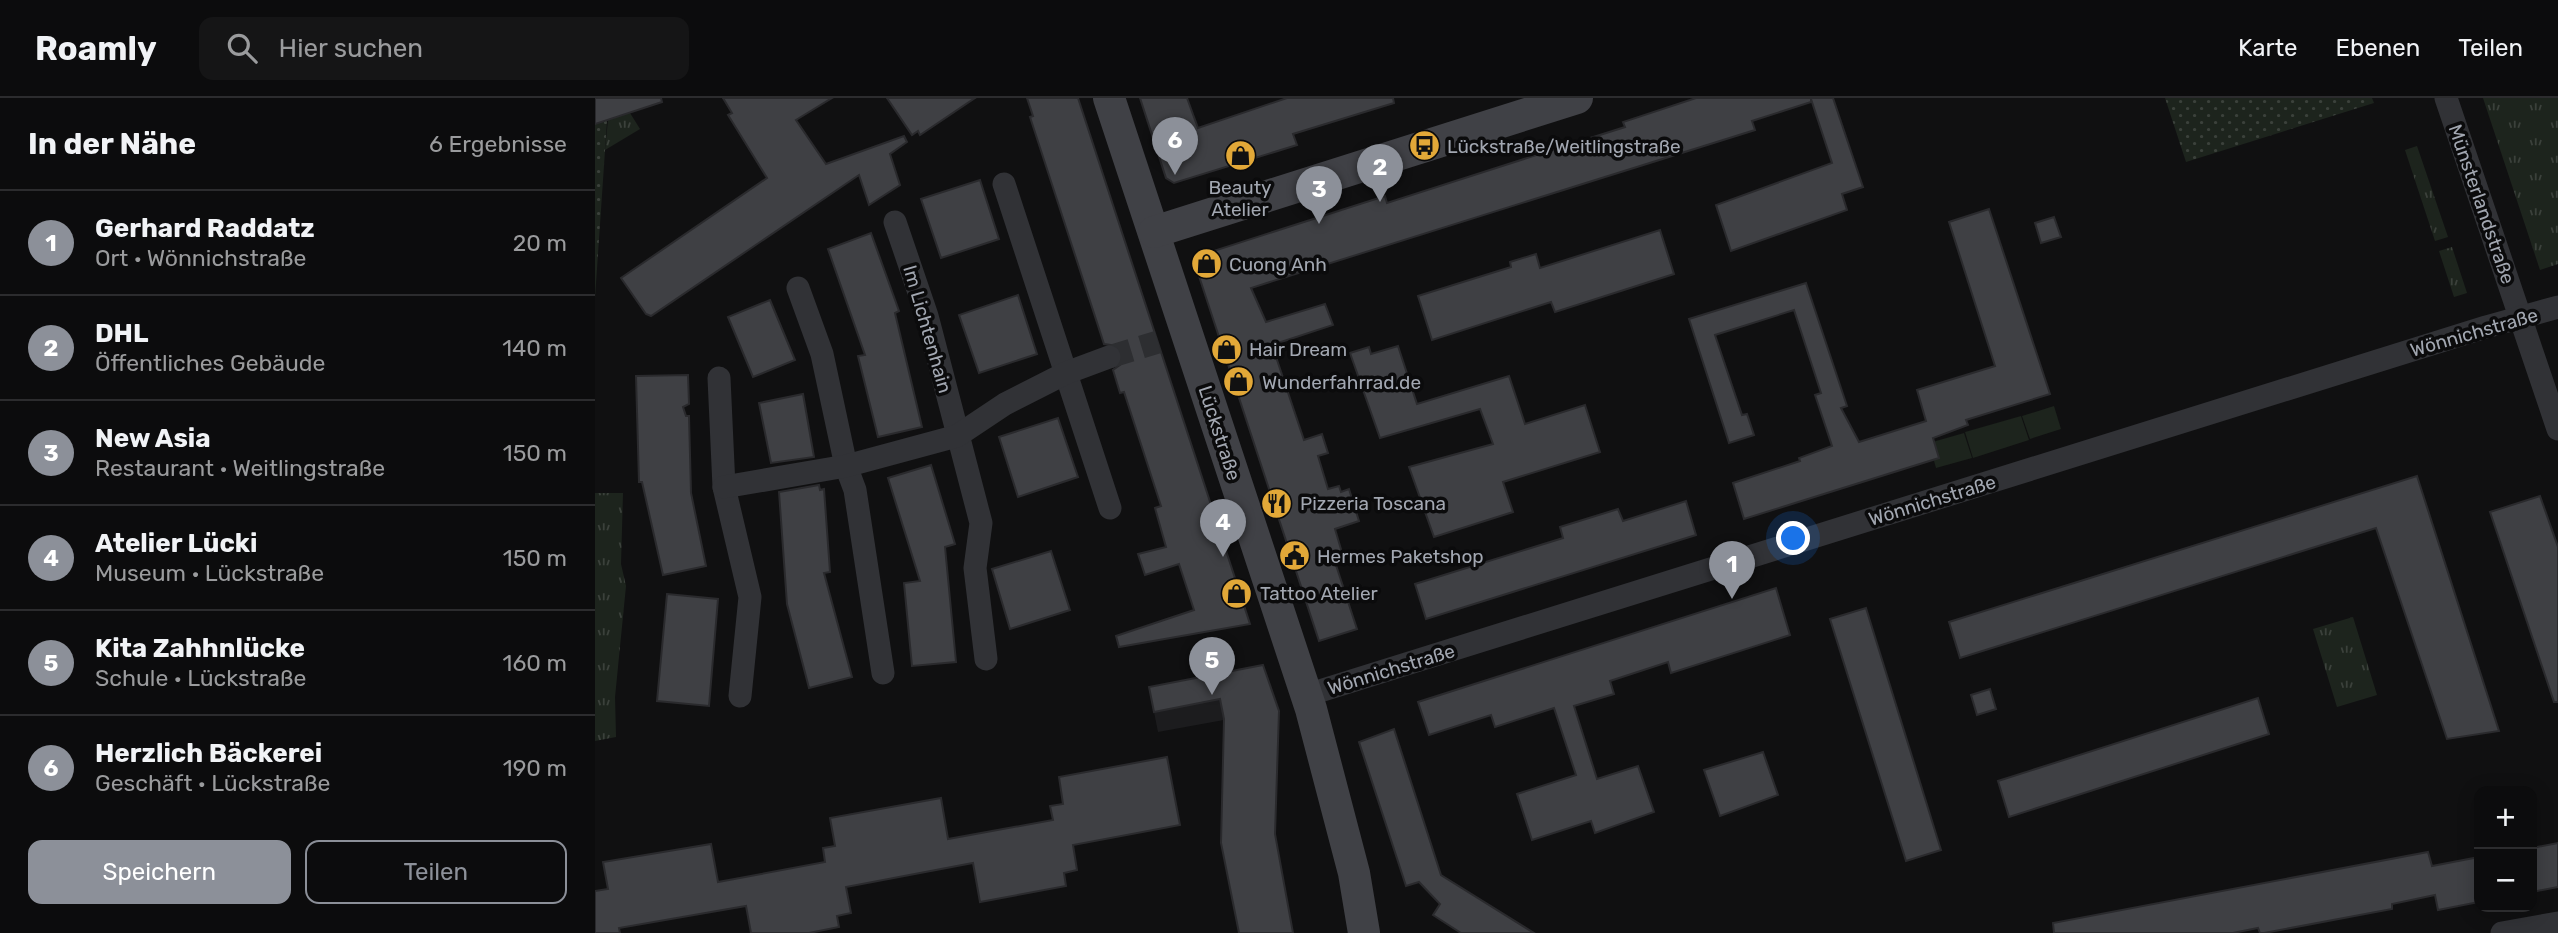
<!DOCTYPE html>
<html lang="de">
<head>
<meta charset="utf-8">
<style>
	:root { --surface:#0c0c0d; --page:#151516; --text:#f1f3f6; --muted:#9a9b9d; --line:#2c2c2e; --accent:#8c9099 }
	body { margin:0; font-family:Rubik,sans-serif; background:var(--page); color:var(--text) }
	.controls { position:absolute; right:21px; bottom:21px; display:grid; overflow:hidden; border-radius:14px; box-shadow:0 4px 18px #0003 }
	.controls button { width:63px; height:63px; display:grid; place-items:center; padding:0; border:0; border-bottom:2px solid var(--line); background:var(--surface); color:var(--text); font:35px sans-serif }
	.you { position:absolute; left:1199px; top:441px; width:24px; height:24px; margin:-18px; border:5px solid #fff; border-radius:50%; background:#1a73e8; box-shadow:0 0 0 10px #1a73e833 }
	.badge { display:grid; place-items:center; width:46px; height:46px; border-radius:50%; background:var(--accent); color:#fff; font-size:23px; font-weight:700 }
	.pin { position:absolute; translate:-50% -58px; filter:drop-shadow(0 2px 4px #0008) }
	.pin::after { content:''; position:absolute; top:37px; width:24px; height:21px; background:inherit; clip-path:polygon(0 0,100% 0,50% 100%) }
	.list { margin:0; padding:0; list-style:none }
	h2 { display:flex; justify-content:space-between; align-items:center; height:91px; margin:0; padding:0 28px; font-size:30px }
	h2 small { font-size:23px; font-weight:400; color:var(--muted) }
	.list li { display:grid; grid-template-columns:46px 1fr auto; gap:21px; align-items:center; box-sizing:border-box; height:105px; padding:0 28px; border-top:2px solid var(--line) }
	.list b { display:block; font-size:26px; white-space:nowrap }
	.list p { margin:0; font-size:23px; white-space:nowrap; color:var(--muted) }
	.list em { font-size:23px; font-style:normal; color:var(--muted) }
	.actions { display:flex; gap:14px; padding:21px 28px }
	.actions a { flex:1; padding:16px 0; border:2px solid var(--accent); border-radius:14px; text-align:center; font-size:24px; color:var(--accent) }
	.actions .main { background:var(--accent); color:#fff }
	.icon { flex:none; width:38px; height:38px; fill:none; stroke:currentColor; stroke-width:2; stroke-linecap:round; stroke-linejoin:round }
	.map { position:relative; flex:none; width:1963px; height:835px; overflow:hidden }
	header { display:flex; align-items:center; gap:42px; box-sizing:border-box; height:98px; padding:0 35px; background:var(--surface); border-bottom:2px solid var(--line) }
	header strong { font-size:33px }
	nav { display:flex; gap:38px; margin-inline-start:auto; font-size:24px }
	.search { width:490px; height:63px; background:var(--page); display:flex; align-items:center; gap:18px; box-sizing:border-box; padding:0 24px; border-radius:14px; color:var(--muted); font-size:26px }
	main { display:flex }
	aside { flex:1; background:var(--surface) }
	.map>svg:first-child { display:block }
	.built { fill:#1c1c1e }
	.grass { fill:#1d241d }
	.park { fill:url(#park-tufts) }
	.garden { fill:url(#garden-dots) }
	.building { fill:#3f4044; stroke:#2a2a2d; stroke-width:2 }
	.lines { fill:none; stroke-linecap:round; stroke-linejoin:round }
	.street-tunnel { stroke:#2d2e31; stroke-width:23; stroke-dasharray:23 11; stroke-linecap:butt }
	.street { stroke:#313236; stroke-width:23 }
	.secondary { stroke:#404146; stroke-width:32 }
	.labels { text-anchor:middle; stroke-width:7; stroke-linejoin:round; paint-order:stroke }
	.poi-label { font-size:19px; fill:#a2a7b1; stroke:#0b0b0c; text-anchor:start }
	.street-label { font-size:19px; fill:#a2a7b1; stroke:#0b0b0c }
</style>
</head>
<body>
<header>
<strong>Roamly</strong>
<div class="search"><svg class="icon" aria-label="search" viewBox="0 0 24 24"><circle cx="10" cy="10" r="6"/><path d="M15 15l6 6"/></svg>Hier suchen</div>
<nav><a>Karte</a><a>Ebenen</a><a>Teilen</a></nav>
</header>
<main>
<aside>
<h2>In der Nähe<small>6 Ergebnisse</small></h2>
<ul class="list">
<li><span class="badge">1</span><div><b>Gerhard Raddatz</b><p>Ort · Wönnichstraße</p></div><em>20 m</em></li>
<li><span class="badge">2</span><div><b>DHL</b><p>Öffentliches Gebäude</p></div><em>140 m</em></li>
<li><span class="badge">3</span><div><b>New Asia</b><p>Restaurant · Weitlingstraße</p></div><em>150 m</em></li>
<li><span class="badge">4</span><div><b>Atelier Lücki</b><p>Museum · Lückstraße</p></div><em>150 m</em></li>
<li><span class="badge">5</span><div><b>Kita Zahhnlücke</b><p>Schule · Lückstraße</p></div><em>160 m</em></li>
<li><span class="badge">6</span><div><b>Herzlich Bäckerei</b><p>Geschäft · Lückstraße</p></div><em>190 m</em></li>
</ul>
<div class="actions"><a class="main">Speichern</a><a>Teilen</a></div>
</aside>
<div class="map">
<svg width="1963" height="835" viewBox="0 0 1963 835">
	<defs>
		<pattern id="park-tufts" width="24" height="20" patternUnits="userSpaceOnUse" patternTransform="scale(1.75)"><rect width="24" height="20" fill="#1d241d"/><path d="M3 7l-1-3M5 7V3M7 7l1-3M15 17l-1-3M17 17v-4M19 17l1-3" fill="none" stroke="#3b413b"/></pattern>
		<pattern id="garden-dots" width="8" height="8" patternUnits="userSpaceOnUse" patternTransform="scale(1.75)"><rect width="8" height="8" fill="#1d241d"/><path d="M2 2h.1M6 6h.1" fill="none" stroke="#3b413b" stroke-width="1.8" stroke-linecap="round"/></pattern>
	</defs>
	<rect width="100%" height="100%" fill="#101011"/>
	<polygon class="built" points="668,567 684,612 563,634 554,589"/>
	<g class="grass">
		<polygon points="1459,308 1466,331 1435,341 1427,318"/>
		<polygon points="1426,318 1434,342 1378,360 1370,334"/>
		<polygon points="1369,335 1377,360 1341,370 1334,345"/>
	</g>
	<g class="park">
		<polygon points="1888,0 1963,0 1963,166 1945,172"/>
		<polygon points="35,15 45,31 10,52 13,22"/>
		<polygon points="1822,48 1853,139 1840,143 1810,52"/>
		<polygon points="1857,149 1872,195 1859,199 1844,153"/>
		<polygon points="0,395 28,395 26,466 31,488 20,599 21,639 0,643"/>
		<polygon points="1758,519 1782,597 1742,609 1718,531"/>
	</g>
	<g class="garden">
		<polygon points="0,0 23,18 12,23 0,200"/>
		<polygon points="1570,0 1777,0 1779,5 1591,64"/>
	</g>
	<g class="building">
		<polygon points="0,0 66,0 67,4 0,26"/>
		<polygon points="128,0 237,0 201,22 231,66 309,38 312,44 295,56 305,87 274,107 264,77 56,218 51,216 26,180 172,80 133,17 137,15"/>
		<polygon points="292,0 380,0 325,37 323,33 317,37"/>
		<polygon points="432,0 483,0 655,526 524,549 521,538 599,512 584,466 550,477 543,456 571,449 560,410 566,408 529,294 525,295 518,272 525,267 527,255 522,248 509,246 435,19 438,18"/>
		<polygon points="545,0 592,0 603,30 692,0 798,0 799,5 698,36 702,47 579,85 571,80"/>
		<polygon points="1101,0 1238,0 1268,89 1247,96 1252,112 1136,153 1121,107 1237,65 1216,1 1216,4 1157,23 1160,32 656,190 671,224 730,206 738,227 677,247 709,342 727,336 733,355 723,358 733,391 744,388 746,394 754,391 764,423 740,431 748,458 739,461 762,531 724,543 600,166 606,157 790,98 792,105 954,53 1030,29 1028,24"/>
		<polygon points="385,82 404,141 346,160 326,101"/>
		<polygon points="1394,111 1455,296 1371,322 1373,327 1338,340 1344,360 1149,421 1138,385 1205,363 1204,360 1237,348 1220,297 1226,295 1199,212 1120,237 1147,317 1152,316 1159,337 1134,345 1094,221 1211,185 1252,308 1246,310 1264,344 1331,323 1322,292 1400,268 1354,124"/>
		<polygon points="1459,119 1466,139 1446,145 1440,125"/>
		<polygon points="1065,132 1079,176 960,214 956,204 837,242 823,198 916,169 915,164 941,156 945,170"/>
		<polygon points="276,135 304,213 300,215 327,329 283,339 263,258 270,257 233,151"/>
		<polygon points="423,197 442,256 384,275 364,217"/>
		<polygon points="175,202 200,262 158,279 133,219"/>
		<polygon points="803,248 822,306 914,278 930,326 990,307 1005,354 908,384 918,414 839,439 814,369 898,346 885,311 785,340 755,255 774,249 776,256"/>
		<polygon points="93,277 94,306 88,309 91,318 94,318 96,395 111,468 68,477 47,384 44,384 41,278"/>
		<polygon points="208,296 219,359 176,365 164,305"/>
		<polygon points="463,320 483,379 423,399 404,339"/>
		<polygon points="336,367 360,446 350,449 361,564 317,568 309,485 325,483 293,380"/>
		<polygon points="1822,378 1904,633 1852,641 1781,430 1365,560 1354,524"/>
		<polygon points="224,387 225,392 229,391 235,474 229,475 257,579 214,590 192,506 184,394"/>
		<polygon points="1945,398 1963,449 1963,604 1959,604 1895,414"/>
		<polygon points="1091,403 1101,437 831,521 820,486 968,440 965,429 1023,411 1028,423"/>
		<polygon points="456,453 475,512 415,531 397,471"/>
		<polygon points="1181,490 1195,537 1076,575 1073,564 1015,583 1019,596 979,608 1002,681 1043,668 1059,714 1000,735 996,723 937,742 922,696 981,677 959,610 900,629 896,617 834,637 823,604"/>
		<polygon points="72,496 123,501 114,608 62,603"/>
		<polygon points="1271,510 1346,752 1311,763 1235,521"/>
		<polygon points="668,567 684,613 680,736 698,835 644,835 626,745 629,621 625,601 559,614 554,589"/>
		<polygon points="1395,591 1401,611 1382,617 1376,597"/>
		<polygon points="1663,600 1674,636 1414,719 1403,683"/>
		<polygon points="799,631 846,777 939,835 866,835 838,817 845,806 824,784 811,788 764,644"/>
		<polygon points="1168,654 1183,697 1125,718 1109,672"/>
		<polygon points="572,659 585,727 478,747 482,772 469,775 471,788 385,804 378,765 251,789 256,815 242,818 244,829 214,835 156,835 151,808 24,830 25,835 0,835 0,793 13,791 8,764 116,746 123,784 230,764 228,750 240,748 235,720 346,700 353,741 458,722 455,708 468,706 464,679"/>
		<polygon points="1963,745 1963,789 1937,794 1937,750"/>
		<polygon points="1833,754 1837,768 1884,759 1884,804 1843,812 1840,797 1797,806 1797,811 1669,835 1665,835 1663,830 1638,835 1459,835 1458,825"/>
	</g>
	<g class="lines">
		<polyline class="street-tunnel" points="514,259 563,244"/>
		<g class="street">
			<polyline points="1851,0 1963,331"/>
			<polyline points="409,86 515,410"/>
			<polyline points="300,124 332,218 386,425 380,470 391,561"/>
			<polyline points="203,190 227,256 251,368 260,392 288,575"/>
			<polyline points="124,280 129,389 155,499 145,598"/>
			<polyline points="129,389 251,368 362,338 410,306 471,275 514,259"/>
			<polyline points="712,597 1891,229 1963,209"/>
			<polyline points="1907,835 1963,825"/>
		</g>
		<g class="secondary">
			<polyline points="514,0 716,611 759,775 769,835"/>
			<polyline points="559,134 982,0"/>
		</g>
	</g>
	<defs>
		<symbol id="bus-disc" viewBox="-11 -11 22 22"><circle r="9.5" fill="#e2a838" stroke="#0b0b0c"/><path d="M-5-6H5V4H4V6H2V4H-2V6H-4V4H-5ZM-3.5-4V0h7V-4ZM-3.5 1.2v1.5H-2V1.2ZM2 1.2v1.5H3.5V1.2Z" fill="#111"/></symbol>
		<symbol id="shop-disc" viewBox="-11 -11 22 22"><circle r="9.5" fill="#e2a838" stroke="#0b0b0c"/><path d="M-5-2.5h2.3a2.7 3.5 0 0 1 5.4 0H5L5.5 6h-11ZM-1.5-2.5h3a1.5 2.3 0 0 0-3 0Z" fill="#111"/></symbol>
		<symbol id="restaurant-disc" viewBox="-11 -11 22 22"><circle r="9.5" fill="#e2a838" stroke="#0b0b0c"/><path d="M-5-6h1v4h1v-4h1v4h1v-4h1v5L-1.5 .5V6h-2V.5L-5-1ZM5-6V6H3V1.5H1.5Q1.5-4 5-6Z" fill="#111"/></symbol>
		<symbol id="civic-disc" viewBox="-11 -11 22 22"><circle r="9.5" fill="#e2a838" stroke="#0b0b0c"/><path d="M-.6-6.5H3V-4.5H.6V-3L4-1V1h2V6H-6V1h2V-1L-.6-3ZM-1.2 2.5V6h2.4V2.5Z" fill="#111"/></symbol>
	</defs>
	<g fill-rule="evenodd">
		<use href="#bus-disc" x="812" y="30" width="35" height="35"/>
		<use href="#shop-disc" x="628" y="40" width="35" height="35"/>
		<use href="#shop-disc" x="594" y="148" width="35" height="35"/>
		<use href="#shop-disc" x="614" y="234" width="35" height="35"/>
		<use href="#shop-disc" x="626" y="266" width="35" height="35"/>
		<use href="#restaurant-disc" x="664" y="388" width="35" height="35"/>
		<use href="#civic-disc" x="682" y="440" width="35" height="35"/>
		<use href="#shop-disc" x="624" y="478" width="35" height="35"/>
	</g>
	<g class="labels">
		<g class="poi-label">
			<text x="852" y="55">Lückstraße/Weitlingstraße</text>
			<text x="645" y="96" text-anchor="middle">Beauty<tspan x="645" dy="22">Atelier</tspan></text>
			<text x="634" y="173">Cuong Anh</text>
			<text x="654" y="258">Hair Dream</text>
			<text x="667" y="291">Wunderfahrrad.de</text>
			<text x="705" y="412">Pizzeria Toscana</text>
			<text x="722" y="465">Hermes Paketshop</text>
			<text x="665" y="502">Tattoo Atelier</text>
		</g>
		<g class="street-label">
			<text transform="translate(1887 106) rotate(71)" y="7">Münsterlandstraße</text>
			<text transform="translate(333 231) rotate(74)" y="7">Im Lichtenhain</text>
			<text transform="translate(1879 234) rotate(-16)" y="7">Wönnichstraße</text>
			<text transform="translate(625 335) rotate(72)" y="7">Lückstraße</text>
			<text transform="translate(1337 402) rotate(-17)" y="7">Wönnichstraße</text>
			<text transform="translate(796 571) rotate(-17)" y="7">Wönnichstraße</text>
		</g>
	</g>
</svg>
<div class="controls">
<button>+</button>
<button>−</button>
</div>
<div class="you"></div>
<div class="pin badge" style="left:1137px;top:501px">1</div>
<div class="pin badge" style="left:785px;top:104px">2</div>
<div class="pin badge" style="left:724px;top:126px">3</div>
<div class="pin badge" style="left:628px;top:459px">4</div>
<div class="pin badge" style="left:617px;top:597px">5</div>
<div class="pin badge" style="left:580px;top:77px">6</div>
</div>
</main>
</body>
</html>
